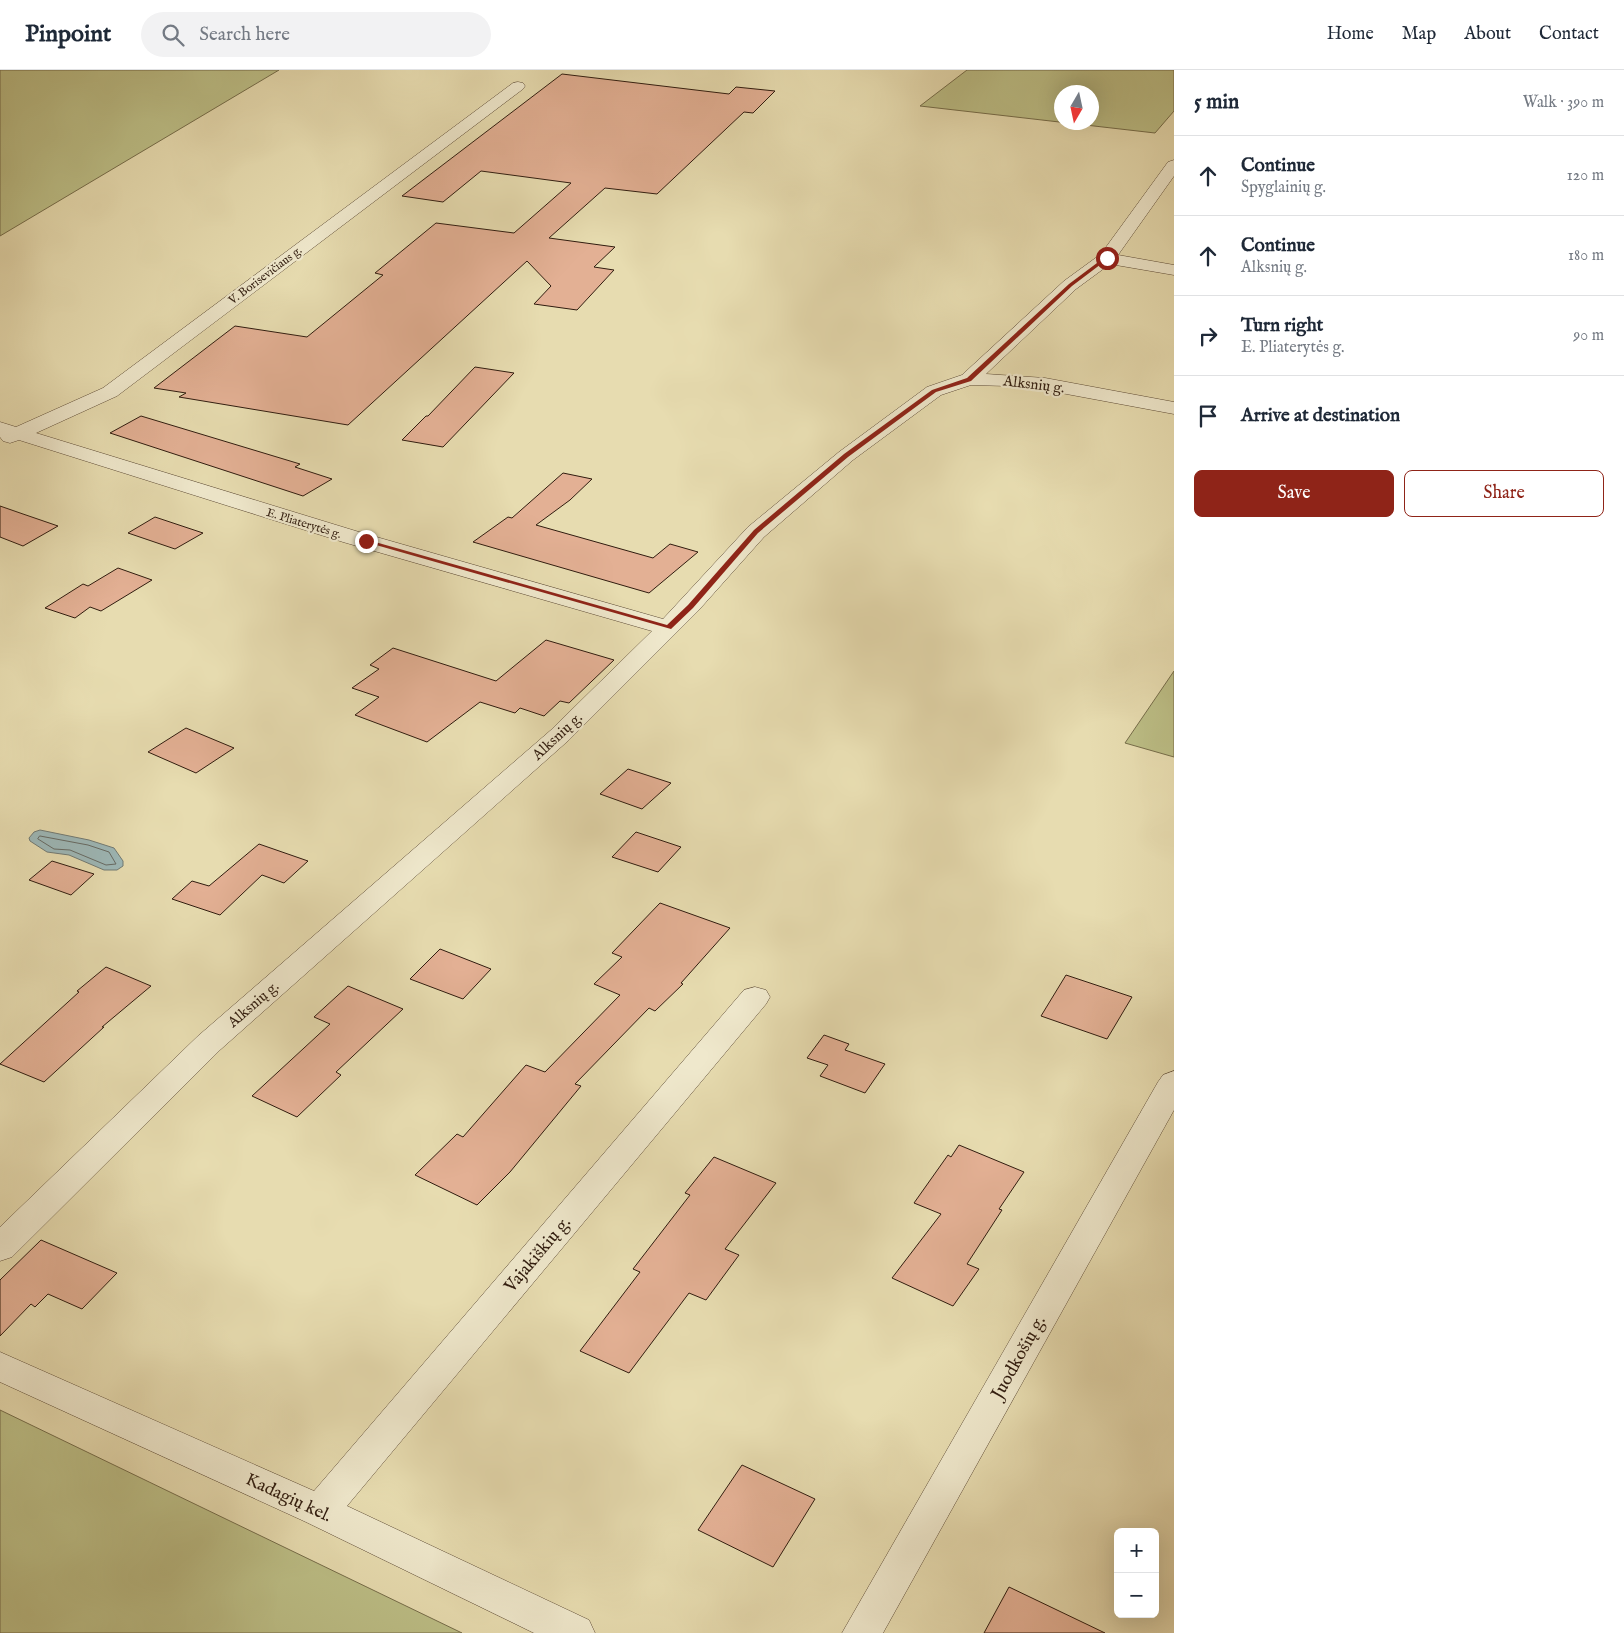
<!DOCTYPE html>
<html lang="en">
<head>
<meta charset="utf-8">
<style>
	:root { --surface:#fff; --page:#f2f2f3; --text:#1f2937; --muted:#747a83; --line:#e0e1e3; --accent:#8f2418 }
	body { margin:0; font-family:"IM FELL English",serif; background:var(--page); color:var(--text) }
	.controls { position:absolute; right:15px; bottom:15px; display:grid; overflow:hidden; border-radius:8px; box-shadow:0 5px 20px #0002 }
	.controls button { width:45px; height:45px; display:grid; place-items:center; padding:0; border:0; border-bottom:1px solid var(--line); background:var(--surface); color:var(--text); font:25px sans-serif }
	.compass { position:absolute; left:1054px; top:15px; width:45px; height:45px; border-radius:50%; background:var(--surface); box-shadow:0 5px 20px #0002; rotate:189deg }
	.stop { position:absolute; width:15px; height:15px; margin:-11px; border:4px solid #8f2418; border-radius:50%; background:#fff }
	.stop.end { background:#8f2418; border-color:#fff; box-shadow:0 1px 5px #0008 }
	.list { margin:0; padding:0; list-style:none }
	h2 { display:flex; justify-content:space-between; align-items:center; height:65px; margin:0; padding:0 20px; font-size:21px }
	h2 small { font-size:16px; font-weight:400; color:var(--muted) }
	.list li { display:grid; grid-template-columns:32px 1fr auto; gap:15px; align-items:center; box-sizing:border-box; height:80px; padding:0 20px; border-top:1px solid var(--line) }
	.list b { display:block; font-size:19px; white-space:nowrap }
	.list p { margin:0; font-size:16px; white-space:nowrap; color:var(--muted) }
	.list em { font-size:16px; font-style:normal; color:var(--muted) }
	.actions { display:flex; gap:10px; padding:15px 20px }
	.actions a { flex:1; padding:11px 0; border:1px solid var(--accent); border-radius:8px; text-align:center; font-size:18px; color:var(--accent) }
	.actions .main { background:var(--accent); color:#fff }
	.icon { flex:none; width:28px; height:28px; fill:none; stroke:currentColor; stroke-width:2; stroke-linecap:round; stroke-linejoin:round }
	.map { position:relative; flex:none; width:1174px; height:1563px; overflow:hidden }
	header { display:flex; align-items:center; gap:30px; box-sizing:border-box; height:70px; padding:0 25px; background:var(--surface); border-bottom:1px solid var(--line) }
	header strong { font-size:24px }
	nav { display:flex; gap:28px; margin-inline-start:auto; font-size:18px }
	.search { width:350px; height:45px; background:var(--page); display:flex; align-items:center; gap:12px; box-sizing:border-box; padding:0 18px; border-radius:28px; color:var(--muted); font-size:19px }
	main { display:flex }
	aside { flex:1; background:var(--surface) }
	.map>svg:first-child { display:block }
	.green { fill:#bcbe86; stroke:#766d4a; fill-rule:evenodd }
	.water { fill:#9db8b8; stroke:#717a74 }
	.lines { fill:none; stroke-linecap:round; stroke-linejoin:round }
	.shore { stroke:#666a64; stroke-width:1 }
	.building { fill:#e3b094; stroke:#301c0f }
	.street-casing { stroke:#5e4c37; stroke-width:1 }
	.street { fill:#efe8cc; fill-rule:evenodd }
	.route { fill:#8f2418 }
	.labels { text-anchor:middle; stroke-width:4.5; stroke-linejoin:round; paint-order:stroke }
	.far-street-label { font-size:12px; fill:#301c0f; stroke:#efe8cc }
	.street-label { font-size:15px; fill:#301c0f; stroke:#efe8cc }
	.near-street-label { font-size:18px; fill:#301c0f; stroke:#efe8cc }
</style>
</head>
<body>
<header>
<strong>Pinpoint</strong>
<div class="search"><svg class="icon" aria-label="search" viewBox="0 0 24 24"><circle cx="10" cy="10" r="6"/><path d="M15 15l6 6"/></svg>Search here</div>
<nav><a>Home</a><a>Map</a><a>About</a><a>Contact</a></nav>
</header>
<main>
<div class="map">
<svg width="1174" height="1563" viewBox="0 0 1174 1563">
	<rect width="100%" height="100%" fill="#e7dcb0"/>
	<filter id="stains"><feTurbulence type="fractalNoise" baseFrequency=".004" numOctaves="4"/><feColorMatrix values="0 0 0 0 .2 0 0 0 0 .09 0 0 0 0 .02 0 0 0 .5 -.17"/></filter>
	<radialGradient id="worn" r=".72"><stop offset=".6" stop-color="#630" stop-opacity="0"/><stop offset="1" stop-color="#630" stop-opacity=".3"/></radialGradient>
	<g class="green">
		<polygon points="0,0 279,0 0,166"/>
		<path d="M967,0H1174V41L1155,63L920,36ZM1092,22V52H1062V22Z"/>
		<polygon points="1174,601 1174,687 1125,673"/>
		<polygon points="0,1340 462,1563 0,1563"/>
	</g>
	<polygon class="water" points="40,760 89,770 114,778 123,791 123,796 117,800 104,800 69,785 47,782 30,771 29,768 34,762"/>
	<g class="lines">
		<polygon class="shore" points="40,766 88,775 109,782 116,794 106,795 70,780 54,779 38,769"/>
	</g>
	<g class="building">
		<polygon points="562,4 729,24 736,17 775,21 753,43 744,42 657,124 605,118 549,168 615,177 594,197 614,200 577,240 534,234 551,216 527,191 348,355 179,327 186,323 154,318 235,256 307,267 383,205 375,203 436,153 514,163 571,113 481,101 443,132 402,126"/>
		<polygon points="475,297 514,303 443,377 402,370 426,346 428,346"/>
		<polygon points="141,346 300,394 295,397 332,409 303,426 110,363"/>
		<polygon points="563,403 592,409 570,430 536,455 653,488 670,474 698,482 649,523 473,472 508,447 512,448"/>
		<polygon points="0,436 23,444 58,456 23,476 0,467"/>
		<polygon points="155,447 203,463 175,479 128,463"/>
		<polygon points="118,498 152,510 101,541 90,537 75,548 45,538 83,514 88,516"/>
		<polygon points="546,570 614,590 569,633 560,631 544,646 520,638 515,643 480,632 427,672 355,645 379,627 352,618 379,599 370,595 393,578 496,611"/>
		<polygon points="186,658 234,678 196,703 148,682"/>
		<polygon points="628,699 671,713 642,739 600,724"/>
		<polygon points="636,762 681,777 658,802 612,787"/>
		<polygon points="259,774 308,791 284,813 262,805 220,845 172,829 192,811 209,816"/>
		<polygon points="52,791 94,804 71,825 29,810"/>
		<polygon points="660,833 730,858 681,913 683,914 655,941 649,938 575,1014 581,1016 510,1102 477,1135 415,1105 457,1064 463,1067 526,995 545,1002 620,925 594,914 622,887 612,883"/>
		<polygon points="440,879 491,899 463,929 410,909"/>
		<polygon points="106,897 151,916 102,957 104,957 44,1012 0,994 79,922 77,921"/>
		<polygon points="1066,905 1132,927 1107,969 1041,946"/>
		<polygon points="348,916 403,939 336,1002 341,1005 297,1047 252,1026 330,954 314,947"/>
		<polygon points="824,965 849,974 845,980 885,994 865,1023 820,1006 828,995 807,988"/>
		<polygon points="959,1075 1024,1102 999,1139 1002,1140 967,1194 979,1199 953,1236 892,1208 941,1144 914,1133 948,1085 951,1087"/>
		<polygon points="714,1087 776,1113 725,1179 739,1185 706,1230 689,1223 629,1303 580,1281 640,1202 633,1199 690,1125 685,1123"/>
		<polygon points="41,1170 117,1203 82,1239 48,1224 35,1237 31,1234 0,1266 0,1210"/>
		<polygon points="742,1395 815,1429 773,1497 698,1460"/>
		<polygon points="1009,1517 1105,1563 984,1563"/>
	</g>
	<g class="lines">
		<defs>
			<g id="street">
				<polygon points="518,12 523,13 525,16 523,19 117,326 36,363 359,462 663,549 748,457 839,382 927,317 962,305 1064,211 1101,184 1168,92 1174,90 1174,106 1118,185 1174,195 1174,205 1110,194 1076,219 986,304 1045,308 1174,332 1174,344 1045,320 1008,316 971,315 941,325 853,390 764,467 698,541 569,670 220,980 12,1187 0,1191 0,1157 198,966 551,660 652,561 343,472 19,370 10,373 3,371 0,367 0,352 16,357 103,318 513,13"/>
				<polygon points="755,917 766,920 770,927 766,934 347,1436 589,1550 595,1563 534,1563 306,1452 0,1312 0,1282 314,1421 744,920"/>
				<polygon points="1174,1001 1174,1040 883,1563 842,1563 1158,1012 1163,1005"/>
			</g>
		</defs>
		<use href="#street" class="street-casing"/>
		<use href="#street" class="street"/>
	</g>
	<polygon class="route" points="1105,187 1109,188 1072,216 971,311 936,322 848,387 758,463 693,538 671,559 362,471 368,470 667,555 688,535 754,460 844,384 932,320 967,308 1069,214"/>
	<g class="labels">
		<g class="far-street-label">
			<text transform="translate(265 205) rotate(-37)" y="4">V. Borisevičiaus g.</text>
			<text transform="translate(304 453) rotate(17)" y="4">E. Pliaterytės g.</text>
		</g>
		<g class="street-label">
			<text transform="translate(1034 314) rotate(7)" y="5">Alksnių g.</text>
			<text transform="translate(557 666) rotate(-43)" y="5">Alksnių g.</text>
			<text transform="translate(253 934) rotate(-41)" y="5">Alksnių g.</text>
		</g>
		<g class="near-street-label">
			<text transform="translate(537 1184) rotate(-50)" y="6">Vajakiškių g.</text>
			<text transform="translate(1018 1287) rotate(-61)" y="6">Juodkošių g.</text>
			<text transform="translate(289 1427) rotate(25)" y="6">Kadagių kel.</text>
		</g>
	</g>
	<rect width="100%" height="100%" filter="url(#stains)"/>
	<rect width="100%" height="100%" fill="url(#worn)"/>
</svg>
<div class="controls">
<button>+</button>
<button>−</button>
</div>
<svg class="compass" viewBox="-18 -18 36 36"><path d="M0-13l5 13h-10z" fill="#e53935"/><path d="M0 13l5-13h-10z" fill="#747a83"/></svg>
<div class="stop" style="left:1107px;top:188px"></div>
<div class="stop end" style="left:366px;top:471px"></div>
</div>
<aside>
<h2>5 min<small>Walk · 390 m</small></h2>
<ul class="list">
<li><svg class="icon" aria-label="ahead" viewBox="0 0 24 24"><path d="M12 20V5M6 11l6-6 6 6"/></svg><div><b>Continue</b><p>Spyglainių g.</p></div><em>120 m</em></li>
<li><svg class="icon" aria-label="ahead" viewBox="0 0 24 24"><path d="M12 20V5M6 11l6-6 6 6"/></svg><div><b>Continue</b><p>Alksnių g.</p></div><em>180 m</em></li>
<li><svg class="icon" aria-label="right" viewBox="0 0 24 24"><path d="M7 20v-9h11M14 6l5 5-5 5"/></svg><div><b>Turn right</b><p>E. Pliaterytės g.</p></div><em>90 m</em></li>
<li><svg class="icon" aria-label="arrive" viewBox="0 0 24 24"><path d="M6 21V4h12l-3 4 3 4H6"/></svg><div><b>Arrive at destination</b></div></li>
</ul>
<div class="actions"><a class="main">Save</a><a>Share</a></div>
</aside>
</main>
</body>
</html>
